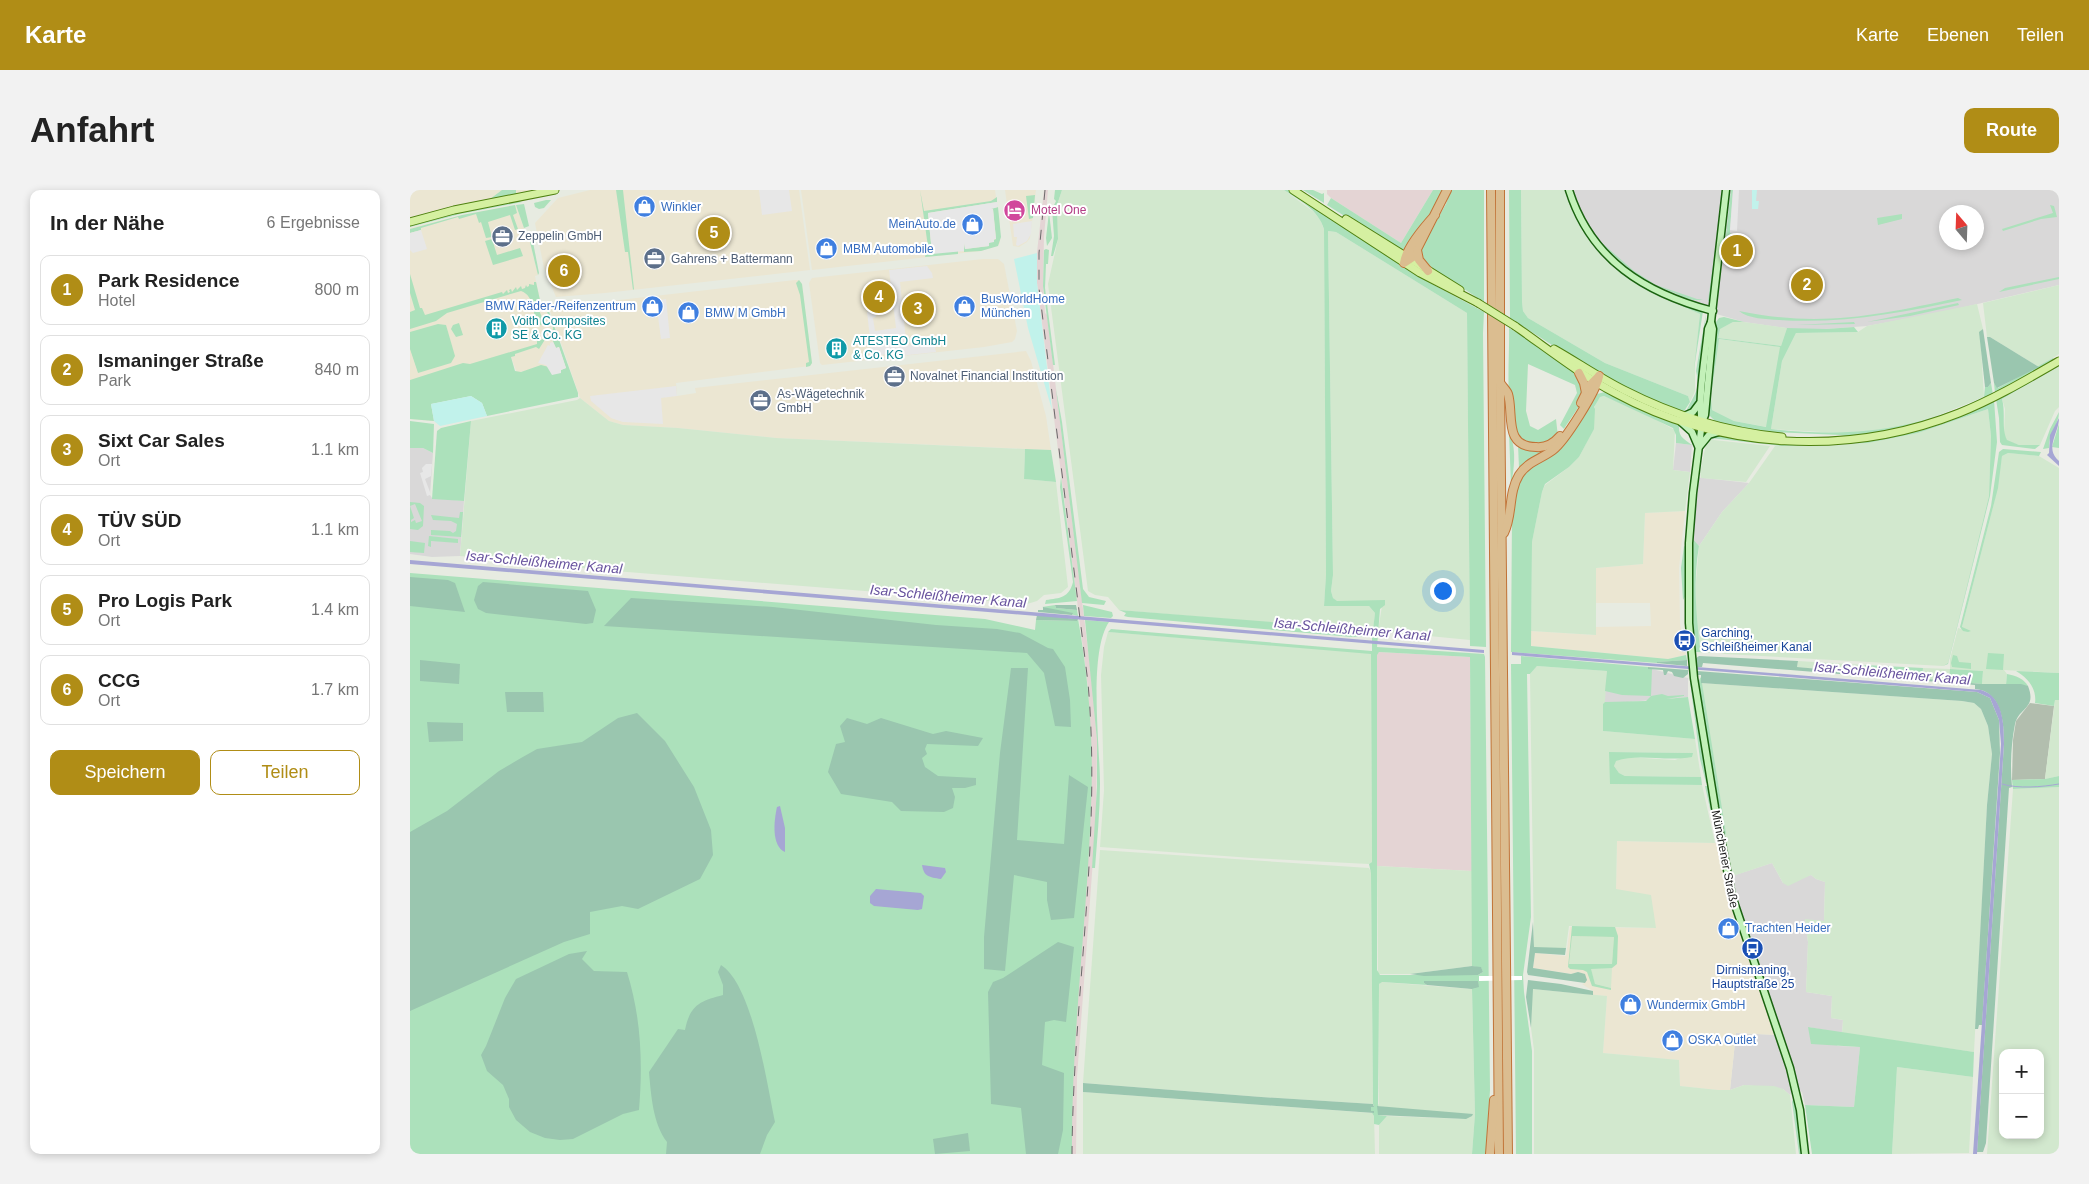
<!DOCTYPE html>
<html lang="de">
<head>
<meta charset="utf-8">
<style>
	:root { --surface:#fff; --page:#f2f2f2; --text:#222; --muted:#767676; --line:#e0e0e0; --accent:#b08d16 }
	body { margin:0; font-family:Helvetica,sans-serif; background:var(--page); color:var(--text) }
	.controls { position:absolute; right:15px; bottom:15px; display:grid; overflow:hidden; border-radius:10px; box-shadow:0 2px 8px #0003 }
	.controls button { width:45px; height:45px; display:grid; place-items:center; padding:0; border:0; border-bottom:1px solid var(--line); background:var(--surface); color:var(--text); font:25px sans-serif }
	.compass { position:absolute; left:1529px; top:15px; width:45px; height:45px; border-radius:50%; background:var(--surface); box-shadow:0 2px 8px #0003; rotate:341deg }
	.you { position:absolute; left:1032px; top:400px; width:18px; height:18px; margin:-12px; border:4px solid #fff; border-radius:50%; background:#1a73e8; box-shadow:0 0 0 8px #1a73e833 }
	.badge { display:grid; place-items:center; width:32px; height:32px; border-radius:50%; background:var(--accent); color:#fff; font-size:16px; font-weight:700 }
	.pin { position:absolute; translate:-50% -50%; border:2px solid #fff; box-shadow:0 1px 5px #0006 }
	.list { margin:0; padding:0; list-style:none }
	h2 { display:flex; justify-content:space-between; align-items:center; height:65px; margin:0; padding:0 20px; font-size:21px }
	h2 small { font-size:16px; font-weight:400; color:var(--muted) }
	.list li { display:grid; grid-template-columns:32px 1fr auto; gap:15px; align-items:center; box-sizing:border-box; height:70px; margin:0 10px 10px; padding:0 10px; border:1px solid var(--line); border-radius:10px }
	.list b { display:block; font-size:19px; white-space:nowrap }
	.list p { margin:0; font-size:16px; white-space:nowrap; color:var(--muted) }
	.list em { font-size:16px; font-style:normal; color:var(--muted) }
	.actions { display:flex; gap:10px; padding:15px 20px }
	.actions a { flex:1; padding:11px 0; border:1px solid var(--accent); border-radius:10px; text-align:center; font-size:18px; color:var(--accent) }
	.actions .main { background:var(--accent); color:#fff }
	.map { position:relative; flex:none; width:1649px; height:964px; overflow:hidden; border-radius:10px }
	header { display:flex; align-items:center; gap:30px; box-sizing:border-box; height:70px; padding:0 25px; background:var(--accent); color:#fff }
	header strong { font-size:24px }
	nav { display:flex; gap:28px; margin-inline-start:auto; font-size:18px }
	.intro { display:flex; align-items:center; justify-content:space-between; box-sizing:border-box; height:120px; padding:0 30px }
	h1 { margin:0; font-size:35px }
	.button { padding:12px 22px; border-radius:10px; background:var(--accent); color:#fff; font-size:18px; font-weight:700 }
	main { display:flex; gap:30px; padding:0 30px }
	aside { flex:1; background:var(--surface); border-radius:10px; box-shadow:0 2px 8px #0003 }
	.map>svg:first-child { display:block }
	.residential { fill:#d9d8d8; fill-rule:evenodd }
	.commercial { fill:#ebe6d2 }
	.industrial { fill:#e4d4d4 }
	.construction { fill:#b2beae }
	.farmland { fill:#d2e8ce; fill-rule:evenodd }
	.grass { fill:#ace1bb; fill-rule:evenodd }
	.forest { fill:#9ac6af }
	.park { fill:#c1f2eb }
	.parking { fill:#e7e7e7 }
	.water { fill:#a6a6d4 }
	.pier { fill:#fff }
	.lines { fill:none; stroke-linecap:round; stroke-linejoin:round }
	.stream { stroke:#a6a6d4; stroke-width:1 }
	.secondary-casing { stroke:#1a6310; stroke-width:9 }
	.primary-casing { stroke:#4f8110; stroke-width:9 }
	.highway-casing { stroke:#c17337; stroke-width:10 }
	.secondary { stroke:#c3f1b9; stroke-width:6 }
	.primary { stroke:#d5f0a1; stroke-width:7 }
	.highway { stroke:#dbbd90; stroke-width:8 }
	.rail { stroke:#696969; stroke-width:1; stroke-dasharray:10 10; stroke-linecap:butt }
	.primary-bridge-casing { stroke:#4f8110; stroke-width:9; stroke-linecap:butt }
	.primary-bridge { stroke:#d5f0a1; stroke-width:7 }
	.labels { text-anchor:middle; stroke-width:4; stroke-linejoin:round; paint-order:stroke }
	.shop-label { font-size:12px; fill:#366cbe; stroke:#fff; text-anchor:start }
	.hotel-label { font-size:12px; fill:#b23c85; stroke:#fff; text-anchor:start }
	.service-label { font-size:12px; fill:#4e5e75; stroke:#fff; text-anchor:start }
	.culture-label { font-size:12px; fill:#0d838f; stroke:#fff; text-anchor:start }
	.transit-label { font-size:12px; fill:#164399; stroke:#fff; text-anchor:start }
	.street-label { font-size:12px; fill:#1b1b1b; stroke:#fff }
	.water-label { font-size:14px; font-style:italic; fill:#68539e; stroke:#fff }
</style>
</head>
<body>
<header>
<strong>Karte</strong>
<nav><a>Karte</a><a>Ebenen</a><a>Teilen</a></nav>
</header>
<div class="intro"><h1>Anfahrt</h1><a class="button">Route</a></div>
<main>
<aside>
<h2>In der Nähe<small>6 Ergebnisse</small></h2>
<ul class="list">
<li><span class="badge">1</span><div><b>Park Residence</b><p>Hotel</p></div><em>800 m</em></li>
<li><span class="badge">2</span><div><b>Ismaninger Straße</b><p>Park</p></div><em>840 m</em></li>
<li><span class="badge">3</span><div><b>Sixt Car Sales</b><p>Ort</p></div><em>1.1 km</em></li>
<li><span class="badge">4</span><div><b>TÜV SÜD</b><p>Ort</p></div><em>1.1 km</em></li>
<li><span class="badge">5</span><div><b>Pro Logis Park</b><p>Ort</p></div><em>1.4 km</em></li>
<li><span class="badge">6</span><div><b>CCG</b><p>Ort</p></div><em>1.7 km</em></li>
</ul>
<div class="actions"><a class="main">Speichern</a><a>Teilen</a></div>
</aside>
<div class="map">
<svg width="1649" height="964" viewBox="0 0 1649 964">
	<rect width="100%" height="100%" fill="#e7ebe1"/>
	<g class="residential">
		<path d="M1156,0H1649V95L1525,124L1457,136L1416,139H1383L1334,132L1272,114L1250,106L1214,84L1194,66L1173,39ZM1536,22H1566V52H1536Z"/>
		<polygon points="1266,253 1282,255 1280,282 1263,280"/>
		<polygon points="0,258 13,258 23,263 20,305 22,308 54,311 50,366 22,367 0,364"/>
		<polygon points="1285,287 1339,293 1312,322 1289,356 1282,348"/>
		<polygon points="1198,476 1242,479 1278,488 1278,507 1193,514"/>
		<polygon points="1362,673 1373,693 1401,685 1406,689 1415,692 1414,731 1395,730 1398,752 1396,802 1422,806 1421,828 1433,830 1432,843 1398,837 1428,856 1450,857 1444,917 1395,915 1392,902 1383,896 1380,905 1373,899 1334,895 1320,900 1326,843 1366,845 1324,722 1316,688"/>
	</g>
	<g class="commercial">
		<polygon points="0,0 145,0 0,32"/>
		<polygon points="180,0 389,0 400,80 195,103 146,107 134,78 125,33 148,8"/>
		<polygon points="391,0 585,0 590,34 590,53 587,56 571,61 402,80"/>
		<polygon points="595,0 626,0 620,48 617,52 609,57 603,56"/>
		<polygon points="106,15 114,38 118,44 128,85 125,86 130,110 137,116 156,178 128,177 107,183 100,164 10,191 24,231 0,229 0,38 52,25"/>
		<polygon points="573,69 588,69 594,74 607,141 605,149 602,152 574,157 412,175 410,173 399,93 402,88"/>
		<polygon points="385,90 389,90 392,94 402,173 400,176 266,193 267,206 286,203 285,198 616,161 621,171 636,226 641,260 366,248 268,238 213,235 199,231 170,208 139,118"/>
		<polygon points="1275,321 1269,378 1270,434 1276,465 1258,469 1121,456 1121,441 1185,445 1186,437 1241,436 1240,413 1185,413 1186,378 1233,374 1235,323"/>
		<polygon points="1207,651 1305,653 1314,657 1316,688 1324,722 1367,845 1326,843 1320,900 1308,900 1270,896 1269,870 1193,863 1197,806 1183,805 1183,801 1172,794 1175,793 1168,782 1162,784 1123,778 1125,763 1156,766 1160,737 1246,738 1206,699"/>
	</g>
	<g class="industrial">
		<polygon points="634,0 638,0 634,47 633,96 635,123 637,125 681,484 687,550 686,629 667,887 666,964 662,964 662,887 680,634 681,576 678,498 627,93 626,71"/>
		<polygon points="917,0 1023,0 991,53 921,8 917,4"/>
		<polygon points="969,462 1060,467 1062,681 967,676 967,464"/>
	</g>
	<polygon class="construction" points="1620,513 1644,516 1635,589 1602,590 1603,550 1606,531"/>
	<g class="farmland">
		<polygon points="652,0 874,0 908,25 914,39 916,385 914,416 959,416 965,423 963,441 709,420 698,407 685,405 678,401 638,94 648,49 647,15"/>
		<polygon points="1111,0 1156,0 1173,39 1205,77 1236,98 1290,124 1285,172 1285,201 1280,212 1278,206 1195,173 1118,128 1113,121 1112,112"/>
		<polygon points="918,41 926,42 1057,123 1060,450 968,441 972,416 926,411 923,408 921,401 923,385"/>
		<polygon points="1649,95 1649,164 1629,177 1580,147 1577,147 1573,113"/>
		<polygon points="1567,114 1573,139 1570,142 1574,207 1524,227 1490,237 1452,242 1429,243 1361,239 1372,171 1386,143 1448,142 1457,136"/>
		<polygon points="1323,132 1334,132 1377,138 1371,156 1308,148 1309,139"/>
		<polygon points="1308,149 1371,157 1357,237 1324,231 1302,220 1301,206"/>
		<polygon points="1649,176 1649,217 1645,221 1630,255 1609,255 1597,251 1594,244 1595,219 1592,209"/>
		<polygon points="1194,206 1233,223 1265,240 1263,280 1280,282 1275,321 1235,323 1233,374 1186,378 1186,445 1121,441 1122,352 1132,302 1135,295 1159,277 1169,267 1180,246 1185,213 1190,207"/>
		<polygon points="170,208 199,231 213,235 268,238 366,248 615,259 614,289 646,292 658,397 651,403 634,405 627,411 617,414 205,381 50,366 61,231 167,210"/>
		<polygon points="1578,219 1581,246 1579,306 1538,473 1533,476 1315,464 1290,458 1286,429 1286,391 1289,356 1312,322 1339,293 1365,256 1458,253 1508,243"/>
		<polygon points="1300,248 1304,250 1360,256 1336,292 1291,288 1290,283 1296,254"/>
		<polygon points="1598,263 1629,266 1649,278 1649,483 1594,480 1597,484 1596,495 1572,494 1573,481 1541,479 1539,491 1512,488 1513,478 1540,479 1540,469 1548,438 1551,439 1552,437 1584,313 1592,266"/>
		<polygon points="698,442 961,463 962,672 959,674 842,668 690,657 694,600 691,485 694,457"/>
		<polygon points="1388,471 1455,475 1454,484 1387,477"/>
		<polygon points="1127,476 1197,481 1193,541 1285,549 1291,587 1215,586 1209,583 1204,576 1205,571 1218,567 1265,570 1283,563 1200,562 1200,594 1292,595 1305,653 1207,651 1206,699 1241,705 1246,738 1159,736 1156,758 1124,758 1120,484"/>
		<polygon points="1291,493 1552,511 1564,513 1571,519 1578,536 1582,564 1577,615 1564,862 1432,843 1433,830 1421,828 1422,806 1396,802 1398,752 1395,729 1414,731 1415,692 1406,689 1401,685 1378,696 1373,693 1362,673 1320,687 1314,657 1316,643"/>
		<polygon points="1645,510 1649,510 1649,586 1635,589"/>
		<path d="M1649,597V964H1577L1603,599ZM1593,863H1630V945H1593Z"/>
		<polygon points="690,660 959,678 961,682 963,914 851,907 673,893"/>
		<polygon points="967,676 1062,681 1062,776 1000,784 968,784"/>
		<polygon points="1162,746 1204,747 1202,774 1159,775"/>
		<polygon points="1180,778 1202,778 1201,798 1185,794"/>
		<polygon points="971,792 1062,799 1065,924 1062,964 969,964 969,935 977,926 1056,929 967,916 969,914 968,798 969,794"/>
		<polygon points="1122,799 1197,806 1193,863 1269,870 1270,896 1308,900 1320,900 1334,895 1364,896 1373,899 1380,905 1386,964 1124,964 1124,860 1121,838"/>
		<polygon points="1487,877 1563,887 1559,963 1482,964"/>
		<polygon points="673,902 962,923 964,926 965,964 673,964"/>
	</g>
	<g class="grass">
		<polygon points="92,0 106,0 106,5 0,30 0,28 44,16 80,9"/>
		<polygon points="206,0 213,0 224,99 223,100 218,62 215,62"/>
		<polygon points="510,0 514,21 581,11 587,7 587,12 518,23 522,63 548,61 548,64 515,67 518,57"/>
		<polygon points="645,0 652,0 647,15 648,49 643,66 641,66 644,46 642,19 646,11 644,9"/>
		<path d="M874,0H878L1022,94L1074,122L1073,143L1076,457L1060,456L1057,123L926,42L918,41L923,385L921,401L923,408L927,411L975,410V415L970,419L967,457L1074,464L1075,467L1080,900L1076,964H1062L1065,924L1062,799H1066L1014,793L1017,795L972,792L969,794L968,925L977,926L969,935L964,934V926L962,923H964L961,921V917L964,916L963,914L961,683L959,674L962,672L961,464L698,442L701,439L962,461V446L942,447L718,427L714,426L716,423L709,420L963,440L965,423L959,416H914L916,385L914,39C908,19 890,11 874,0ZM969,462L1060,467L1062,776L1071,778L1073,782L1068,785H970L967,780V465Z"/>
		<polygon points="893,0 903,0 912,4 914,3 914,13"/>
		<polygon points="1023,0 1034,0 1027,14 994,60 982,56 917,15 921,8 991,53"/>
		<polygon points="1041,0 1074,0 1074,112 1014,73 1010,60 1036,14"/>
		<polygon points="1084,0 1087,0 1088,121 1085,119"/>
		<polygon points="1099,0 1111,0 1112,112 1113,121 1118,128 1195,173 1278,206 1280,212 1273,223 1222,202 1159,166 1100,128"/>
		<polygon points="1321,0 1323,0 1320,40 1320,43 1328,47 1328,55 1315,54"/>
		<polygon points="625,5 623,28 619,29 616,6"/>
		<polygon points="136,10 141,10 134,18 129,19 125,17 124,13"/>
		<polygon points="109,11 112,12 50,24 0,37 0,35 34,25"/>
		<polygon points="1312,11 1300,111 1298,111"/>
		<polygon points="114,14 119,36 114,38 106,15"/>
		<polygon points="105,15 107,23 103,25 108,39 105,40 100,25 78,32 82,47 76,48 71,32 69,33 66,24 49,29 48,27 11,38 11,43 11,40 0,43 0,39 52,25"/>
		<polygon points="1640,15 1644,16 1647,27 1631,29 1593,41 1592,39 1643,23"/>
		<polygon points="588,17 591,47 588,56 571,61 554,62 554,53 555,59 579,56 578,53 586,49 583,19 580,19"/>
		<polygon points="639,22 642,48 637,56 636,48"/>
		<polygon points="1492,24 1492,29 1468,35 1467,28"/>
		<polygon points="121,42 129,83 128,85 118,44"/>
		<polygon points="82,49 87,65 110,58 113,66 83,75 75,51"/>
		<path d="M1192,53L1224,81L1246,95L1287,109H1293C1284,112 1275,108 1267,104C1236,93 1213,77 1192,53Z"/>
		<polygon points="636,59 639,60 638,74 636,74 635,98 645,175 643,175 633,96 634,60"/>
		<path d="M0,84L10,118H12L15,125L92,102L93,104L97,100L98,103L100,102L99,100L101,99L102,102L106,97L107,100L111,96L112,99L115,98L116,95L117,97L119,96V94L124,95V92H126L130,110L133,114L132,119L129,120L134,133H137L127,136C123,124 125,106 111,101L37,123L26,131L0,139V122L5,120L0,103Z"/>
		<polygon points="1649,87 1649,89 1589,102 1595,98"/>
		<polygon points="389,90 392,94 402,173 400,176 396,177 396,173 399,172 390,105 386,93"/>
		<polygon points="1250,106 1293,121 1284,179 1290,124"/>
		<path d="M1548,108L1552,110C1491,123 1432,134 1369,130C1356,129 1339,129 1329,121C1411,138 1468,125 1548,108Z"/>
		<polygon points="1548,113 1549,115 1500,126 1457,132"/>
		<polygon points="137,116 168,203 168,207 77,226 72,213 61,206 21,214 24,231 0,229 0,190 53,173 60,174 127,154 127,151 136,148 129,159 126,157 105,164 105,166 101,167 105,181 111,182 131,175 151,180 156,178 149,157 146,158 142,149 143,138 136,119"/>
		<path d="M1296,124L1288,212L1285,217L1276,222C1283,205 1291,202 1286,181Z"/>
		<path d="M1314,127L1334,132H1323L1310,139L1308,148L1371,156L1377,138L1416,139L1444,137L1448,142L1386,143L1372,171L1361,239C1437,248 1505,241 1574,207L1575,197H1578L1581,193L1583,205L1546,222L1500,237L1450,248L1430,245L1360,242L1323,236L1305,231L1300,226L1298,218L1306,132L1309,128ZM1309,149L1370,157L1356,237L1324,231L1302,220L1301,206Z"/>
		<polygon points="1444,132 1445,134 1386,135"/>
		<polygon points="49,133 53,145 46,147 41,139 43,135"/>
		<polygon points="28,134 36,135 45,166 41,173 8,183 0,159 0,142"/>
		<path d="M1099,138C1113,146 1169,181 1173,194C1178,209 1161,227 1154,239L1150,235L1167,203L1165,195L1118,174L1116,221L1120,236L1128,240L1146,229L1148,247C1137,254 1115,261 1107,245C1094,218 1100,168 1099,138Z"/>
		<polygon points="1643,168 1644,170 1585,203 1584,193 1588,198"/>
		<path d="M1649,173V176L1592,209C1596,223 1591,238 1597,250L1609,255H1630L1625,259L1592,255L1590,252L1589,228L1586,209Z"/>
		<polygon points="646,199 652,232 673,399 679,407 696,411 694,415 672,413"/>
		<path d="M1195,202L1269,235C1268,247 1274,249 1282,255L1266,253V245L1263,238L1194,206L1190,207L1184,217L1185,219L1184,239L1169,267L1159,277L1135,294L1132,302L1122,352L1121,456L1258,469L1276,465L1277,470L1248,472L1247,473L1101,462L1102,323L1109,290L1120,277L1150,258L1187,204Z"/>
		<polygon points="1584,210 1587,252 1580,306 1538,474 1533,476 1538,473 1579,306 1581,246 1578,219 1508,243 1458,253 1373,256 1300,248 1308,244 1335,249 1464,248"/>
		<path d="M1649,222C1649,235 1638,244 1639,258L1633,259L1640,239Z"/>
		<polygon points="0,231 24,234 23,263 13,258 0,258"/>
		<polygon points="61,231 54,311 22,309 27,241 31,238"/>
		<polygon points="1649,234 1649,258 1642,257"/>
		<path d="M1099,243C1107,257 1104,280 1101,295Z"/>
		<polygon points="1108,255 1144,256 1109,278"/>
		<polygon points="615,259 641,260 646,292 614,289"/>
		<polygon points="1593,259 1631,262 1629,266 1598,263 1592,266 1588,298 1552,437 1561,441 1558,442 1553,441 1550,437 1581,316 1589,262"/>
		<path d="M651,287L667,411L635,414L636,410C650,408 659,408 663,392L650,297Z"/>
		<path d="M0,312L10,313L14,316L13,336L8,340L0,339ZM5,314L12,331L6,333L5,330L1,332V330L4,328L0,316Z"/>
		<polygon points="50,322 53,322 51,347 21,345 21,340 40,341 43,343 46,341 47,334 41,331 23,330 21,325 49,328"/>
		<polygon points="19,346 48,349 48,353 21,351 21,357 18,356"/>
		<path d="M1282,348L1289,356C1283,390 1286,424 1290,458L1315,463L1286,462L1281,415Z"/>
		<polygon points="0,351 15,353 14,363 0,362"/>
		<polygon points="1274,356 1277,358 1276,405 1273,410 1271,378"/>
		<path d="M0,383L575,429L625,440L626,430L667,431L668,429C679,490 684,554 681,617C677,733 661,848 662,964H0Z"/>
		<polygon points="645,415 646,418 667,420 668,426 632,417"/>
		<polygon points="673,415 702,422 703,426 701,428 674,426"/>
		<path d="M675,430L699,432C678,463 690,555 690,594C690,622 687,650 685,678H682L687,597V550Z"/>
		<polygon points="1088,440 1090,440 1094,813 1091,813"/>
		<polygon points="1578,463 1594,464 1593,480 1576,479"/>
		<polygon points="1543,465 1547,466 1549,472 1561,473 1561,479 1542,477 1541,473"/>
		<polygon points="1111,466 1238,477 1238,479 1242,479 1241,506 1212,505 1195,501 1197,481 1127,476 1120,484 1117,484 1121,727 1113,785 1114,802 1122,861 1122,964 1106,964 1101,474 1111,474"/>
		<polygon points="1455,475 1513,478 1512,488 1454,484"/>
		<polygon points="1540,479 1573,481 1572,494 1539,491"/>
		<path d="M1606,481L1649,483V510H1645L1644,516L1625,513C1627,499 1618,488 1606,481Z"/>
		<path d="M1597,484C1606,486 1613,488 1618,496L1596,495Z"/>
		<polygon points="1291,487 1316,643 1314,650 1288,505 1289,490"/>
		<polygon points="1280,492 1283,497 1298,592 1296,593 1290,569"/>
		<polygon points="1252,504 1258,506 1274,505 1274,506 1256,509 1278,507 1285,549 1193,541 1193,514 1195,512 1236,511 1241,506"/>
		<path d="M1199,562L1283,563L1282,567C1255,572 1229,563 1206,571L1204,576L1209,583L1215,586L1291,587L1292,595L1200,594Z"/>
		<polygon points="1649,586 1649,597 1603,599 1602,590 1635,589"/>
		<polygon points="1295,596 1299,596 1307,650"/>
		<path d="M1162,736L1205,737L1208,746L1207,774L1202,778L1181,779L1185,794L1201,798V800L1182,796L1177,782L1173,780L1160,779L1158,777ZM1162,746L1204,747L1202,774H1159Z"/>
		<polygon points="1398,837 1564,862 1563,887 1487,877 1482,964 1402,964 1395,915 1444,917 1450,857 1401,854"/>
		<polygon points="1384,905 1392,964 1389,964 1382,912"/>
	</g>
	<g class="forest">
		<polygon points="1573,139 1581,193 1578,197 1575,197 1569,142"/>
		<polygon points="1577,147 1580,147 1629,177 1587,198 1584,193"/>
		<polygon points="0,387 38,390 45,393 55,422 0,416"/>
		<polygon points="73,392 178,401 186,420 183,433 176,434 76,423 68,419 64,410 68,396"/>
		<polygon points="221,408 363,417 526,435 587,439 610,443 638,458 643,459 655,477 660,510 661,537 645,536 634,483 617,463 194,436"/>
		<polygon points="645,415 666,415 667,420 646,418"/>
		<polygon points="633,417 663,423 662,425 628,422 628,420 633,420"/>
		<polygon points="627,425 668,429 667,431 626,430"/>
		<path d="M1289,466L1388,471L1387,477L1572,494H1611L1618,496C1627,519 1609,517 1605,534C1601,554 1600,577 1602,597L1599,598L1576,953L1573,962H1567L1594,554C1594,533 1592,501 1565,499V495L1293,473L1292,477H1286L1285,469Z"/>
		<polygon points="10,470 50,474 49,494 10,491"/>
		<polygon points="1277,470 1277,476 1247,473 1247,472"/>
		<polygon points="1238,477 1278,480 1278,484 1273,488 1264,486 1262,482 1258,481 1256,485 1254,485 1253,480 1238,479"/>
		<polygon points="601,478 618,478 607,650 654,654 659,585 678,597 664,728 641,730 637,710 637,692 604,685 595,781 574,779 574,747 590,563"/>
		<polygon points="1287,481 1567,502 1580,508 1589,530 1590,563 1572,835 1569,835 1568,839 1565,839 1577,615 1582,564 1578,536 1571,519 1564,513 1552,511 1291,493 1291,485 1287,485"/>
		<polygon points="95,502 133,502 134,522 97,522"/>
		<polygon points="227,523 255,551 284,597 301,640 303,665 290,689 228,719 212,716 180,722 180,744 154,752 0,821 0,642 37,621 89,581 111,568 127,559 172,552 208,528"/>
		<polygon points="437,528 457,534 471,528 523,544 536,541 573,548 568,556 517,554 515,559 517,564 512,568 515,577 528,586 566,588 566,595 555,598 542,598 545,607 543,618 534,622 491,621 482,612 431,604 418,582 426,554 435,552 430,536"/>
		<polygon points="17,532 53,533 53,551 19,552"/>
		<polygon points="1123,732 1124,757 1156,758 1155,765 1125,763 1123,778 1161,784 1168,782 1175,784 1177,790 1175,793 1118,785 1117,782"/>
		<polygon points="648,752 664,757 656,832 644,830 635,832 632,875 654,883 653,940 648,964 616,964 611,918 581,914 578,802 583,792 593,788"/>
		<path d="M177,761L172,769L184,781L217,782C231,827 233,872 229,920L213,924L163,949L150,950L135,948L120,942L106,930L99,917V909L93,895L77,881L71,865L76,856L95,808L106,789L159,764Z"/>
		<path d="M311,775C343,795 357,895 365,932L357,945L350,964H256L257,952C243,934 241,905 239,882L268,839L275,840C280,815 290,811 313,805V795L308,782Z"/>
		<polygon points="1062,776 1071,777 1073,782 1068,785 1014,786 1000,784"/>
		<polygon points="1118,790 1151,794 1183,801 1183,805 1123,799 1121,838 1116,807"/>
		<polygon points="1014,791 1068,791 1069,797 1062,799 1017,795 1014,793"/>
		<polygon points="673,893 851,907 963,914 964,917 961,917 961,921 964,921 964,923 673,902"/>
		<polygon points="967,916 1063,924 1062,926 1056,929 968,925"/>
		<polygon points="558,943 560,961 525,964 523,949"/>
	</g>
	<g class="park">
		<polygon points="1342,0 1347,0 1346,11 1349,11 1348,19 1342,19"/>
		<polygon points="627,63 627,93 642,220 618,138 604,69"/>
		<polygon points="1394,89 1409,100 1409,102 1394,99 1392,94"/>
		<polygon points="61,206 72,213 77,226 30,236 24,231 21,214"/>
	</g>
	<g class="parking">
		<polygon points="349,0 379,0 382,21 352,25"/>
		<polygon points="1323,0 1329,0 1327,41 1320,40"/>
		<polygon points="587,12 588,17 581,19 583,19 586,49 584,49 584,52 579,53 579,56 555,59 554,53 554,61 522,64 518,23"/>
		<polygon points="622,31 621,44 617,51 608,56 606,55 607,47 604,47 603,34"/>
		<polygon points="11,40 17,59 3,63 0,60 0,43"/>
		<polygon points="1314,55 1323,56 1322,67 1313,66"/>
		<polygon points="517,76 522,83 523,88 490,92 496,150 497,155 519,152 518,147 527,146 528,155 525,158 526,162 489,166 489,163 462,166 457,122 465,122 466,127 463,128 465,141 486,138 479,80"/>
		<polygon points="256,109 260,148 251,149 246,111"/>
		<polygon points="143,152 146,158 149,157 156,178 151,180 151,183 142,185 136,175 128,173 138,155 140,156 140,153"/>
		<polygon points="266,196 267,206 251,208 253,234 213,232 201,228 181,211 180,206"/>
		<polygon points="16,274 22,274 21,286 15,289 20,302 20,305 17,306 10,283 13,282 12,278"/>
	</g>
	<g class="water">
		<path d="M1649,228C1649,243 1634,258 1649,271V276L1637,265L1639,263L1640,245Z"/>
		<polygon points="0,370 1074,460 1074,463 0,374"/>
		<path d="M1102,462L1571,500C1593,506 1594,534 1594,554L1567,964H1563L1591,554L1589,530L1580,508L1567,502L1102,465Z"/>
		<path d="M370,616L375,638V662C361,656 364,630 367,617Z"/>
		<path d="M512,675L535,678L536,682L531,689C519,687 514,687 512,675Z"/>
		<polygon points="466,699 511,703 514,706 512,719 508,720 464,716 460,713 460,706"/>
	</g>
	<polygon class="pier" points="1069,786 1112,786 1112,790 1069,791"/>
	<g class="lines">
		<path class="stream" d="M1592,594C1608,599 1632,597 1649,594"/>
		<defs>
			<g id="secondary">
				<path d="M1159,0C1181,70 1235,103 1303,121"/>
				<polyline points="1316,0 1301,132 1303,139 1295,225 1292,232 1283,303 1279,353 1279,433 1284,488 1305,617 1322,706 1380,878 1390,920 1395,964"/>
				<polyline points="1274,226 1283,222 1289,214"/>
				<polyline points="1271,232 1282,242 1288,256"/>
				<path d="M1292,232C1287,212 1296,162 1298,139L1301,132"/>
				<polyline points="1290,256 1299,245 1309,242"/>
			</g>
			<g id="primary">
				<polyline points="883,0 1010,83 1068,113"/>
				<polyline points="936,29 1050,100"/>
				<polyline points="0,32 44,20 145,0"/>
				<path d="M1105,136C1138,159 1169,184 1205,203C1310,260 1438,267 1549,223C1584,209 1616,190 1649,171"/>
				<path d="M1144,159C1167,172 1190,188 1214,200C1263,225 1316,242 1372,247"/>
			</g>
			<g id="highway">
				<polyline points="1081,0 1089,964"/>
				<polyline points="1090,0 1090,193 1098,964"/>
				<path d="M1025,25C1015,36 996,58 994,73L1003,67L1037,0"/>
				<polyline points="1007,60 1009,70 1018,81"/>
				<polyline points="1169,183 1174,193 1176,203"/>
				<path d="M1091,194C1093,197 1097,201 1098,204C1104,224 1093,257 1126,257C1136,258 1144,253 1150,246"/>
				<polyline points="1171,213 1180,195 1189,186"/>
				<path d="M1094,343C1103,325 1098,303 1109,285C1117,272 1131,269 1143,260C1155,251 1187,200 1189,186"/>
				<polyline points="1080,964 1084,910"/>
			</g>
		</defs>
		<use href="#secondary" class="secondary-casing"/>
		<use href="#primary" class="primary-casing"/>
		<use href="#highway" class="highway-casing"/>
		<use href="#secondary" class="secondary"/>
		<use href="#primary" class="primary"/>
		<use href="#highway" class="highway"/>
		<path class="rail" d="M635,0L629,63V98L678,493C692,650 663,807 662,964"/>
		<defs>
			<polyline id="primary-bridge" points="1068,113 1105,136"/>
		</defs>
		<use href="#primary-bridge" class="primary-bridge-casing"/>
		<use href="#primary-bridge" class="primary-bridge"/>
	</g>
	<defs>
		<symbol id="shop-disc" viewBox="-11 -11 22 22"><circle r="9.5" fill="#3f7fe0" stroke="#fff"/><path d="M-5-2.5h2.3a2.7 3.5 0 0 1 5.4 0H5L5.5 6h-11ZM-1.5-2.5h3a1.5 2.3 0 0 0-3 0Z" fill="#fff"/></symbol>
		<symbol id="hotel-disc" viewBox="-11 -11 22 22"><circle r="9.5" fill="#d1479c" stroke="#fff"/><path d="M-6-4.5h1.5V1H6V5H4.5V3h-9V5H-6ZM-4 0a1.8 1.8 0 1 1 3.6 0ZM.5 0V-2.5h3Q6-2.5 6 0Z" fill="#fff"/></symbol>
		<symbol id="office-disc" viewBox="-11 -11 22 22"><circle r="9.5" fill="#5c6f8a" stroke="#fff"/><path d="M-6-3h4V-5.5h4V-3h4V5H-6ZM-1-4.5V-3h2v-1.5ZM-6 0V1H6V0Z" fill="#fff"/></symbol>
		<symbol id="building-disc" viewBox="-11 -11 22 22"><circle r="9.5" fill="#0f9aa8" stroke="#fff"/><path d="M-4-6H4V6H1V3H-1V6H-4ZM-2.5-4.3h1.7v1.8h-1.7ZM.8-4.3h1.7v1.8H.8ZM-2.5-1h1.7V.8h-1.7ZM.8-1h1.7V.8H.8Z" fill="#fff"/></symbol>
		<symbol id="bus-disc" viewBox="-11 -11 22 22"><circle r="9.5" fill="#1a4fb4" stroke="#fff"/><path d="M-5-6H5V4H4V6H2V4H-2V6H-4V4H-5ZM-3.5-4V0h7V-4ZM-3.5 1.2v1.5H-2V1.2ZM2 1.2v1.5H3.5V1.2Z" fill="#fff"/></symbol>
	</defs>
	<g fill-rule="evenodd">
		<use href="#shop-disc" x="222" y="4" width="25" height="25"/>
		<use href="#hotel-disc" x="592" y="8" width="25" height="25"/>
		<use href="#shop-disc" x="550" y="22" width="25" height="25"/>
		<use href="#office-disc" x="80" y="34" width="25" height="25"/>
		<use href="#shop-disc" x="404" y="46" width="25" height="25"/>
		<use href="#office-disc" x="232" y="56" width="25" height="25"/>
		<use href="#shop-disc" x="230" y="104" width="25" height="25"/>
		<use href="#shop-disc" x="542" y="104" width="25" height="25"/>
		<use href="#shop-disc" x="266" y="110" width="25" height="25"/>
		<use href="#building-disc" x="74" y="126" width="25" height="25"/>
		<use href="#building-disc" x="414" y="146" width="25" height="25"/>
		<use href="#office-disc" x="472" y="174" width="25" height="25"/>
		<use href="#office-disc" x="338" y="198" width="25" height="25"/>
		<use href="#bus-disc" x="1262" y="438" width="25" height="25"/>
		<use href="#shop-disc" x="1306" y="726" width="25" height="25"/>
		<use href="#bus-disc" x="1330" y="746" width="25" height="25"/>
		<use href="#shop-disc" x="1208" y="802" width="25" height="25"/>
		<use href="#shop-disc" x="1250" y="838" width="25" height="25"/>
	</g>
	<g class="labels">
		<g class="shop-label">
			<text x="251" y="21">Winkler</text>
			<text x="546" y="38" text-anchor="end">MeinAuto.de</text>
			<text x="433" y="63">MBM Automobile</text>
			<text x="571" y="113">BusWorldHome<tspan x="571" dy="14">München</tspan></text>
			<text x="226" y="120" text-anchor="end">BMW Räder-/Reifenzentrum</text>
			<text x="295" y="127">BMW M GmbH</text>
			<text x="1335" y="742">Trachten Heider</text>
			<text x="1237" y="819">Wundermix GmbH</text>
			<text x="1278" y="854">OSKA Outlet</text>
		</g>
		<g class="hotel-label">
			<text x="621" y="24">Motel One</text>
		</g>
		<g class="service-label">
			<text x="108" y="50">Zeppelin GmbH</text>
			<text x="261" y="73">Gahrens + Battermann</text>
			<text x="500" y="190">Novalnet Financial Institution</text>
			<text x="367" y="208">As-Wägetechnik<tspan x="367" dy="14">GmbH</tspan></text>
		</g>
		<g class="culture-label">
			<text x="102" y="135">Voith Composites<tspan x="102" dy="14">SE &amp; Co. KG</tspan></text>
			<text x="443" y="155">ATESTEO GmbH<tspan x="443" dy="14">&amp; Co. KG</tspan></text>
		</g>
		<g class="transit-label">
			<text x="1291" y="447">Garching,<tspan x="1291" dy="14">Schleißheimer Kanal</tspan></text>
			<text x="1343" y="784" text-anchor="middle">Dirnismaning,<tspan x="1343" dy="14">Hauptstraße 25</tspan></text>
		</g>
		<g class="street-label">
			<text transform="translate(1315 669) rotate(79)" y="4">Münchener Straße</text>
		</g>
		<g class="water-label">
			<text transform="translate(134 372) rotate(5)" y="5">Isar-Schleißheimer Kanal</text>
			<text transform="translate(538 406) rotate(5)" y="5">Isar-Schleißheimer Kanal</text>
			<text transform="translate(942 439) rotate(5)" y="5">Isar-Schleißheimer Kanal</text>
			<text transform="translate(1482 483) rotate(5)" y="5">Isar-Schleißheimer Kanal</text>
		</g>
	</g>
</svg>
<div class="controls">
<button>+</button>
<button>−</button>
</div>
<svg class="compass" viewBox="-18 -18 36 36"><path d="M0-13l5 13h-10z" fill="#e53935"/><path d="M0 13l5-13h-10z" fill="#767676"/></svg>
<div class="you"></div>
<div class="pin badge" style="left:1327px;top:61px">1</div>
<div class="pin badge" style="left:1397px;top:95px">2</div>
<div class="pin badge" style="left:508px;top:119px">3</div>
<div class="pin badge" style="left:469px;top:107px">4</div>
<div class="pin badge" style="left:304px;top:43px">5</div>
<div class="pin badge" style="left:154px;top:81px">6</div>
</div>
</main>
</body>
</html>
